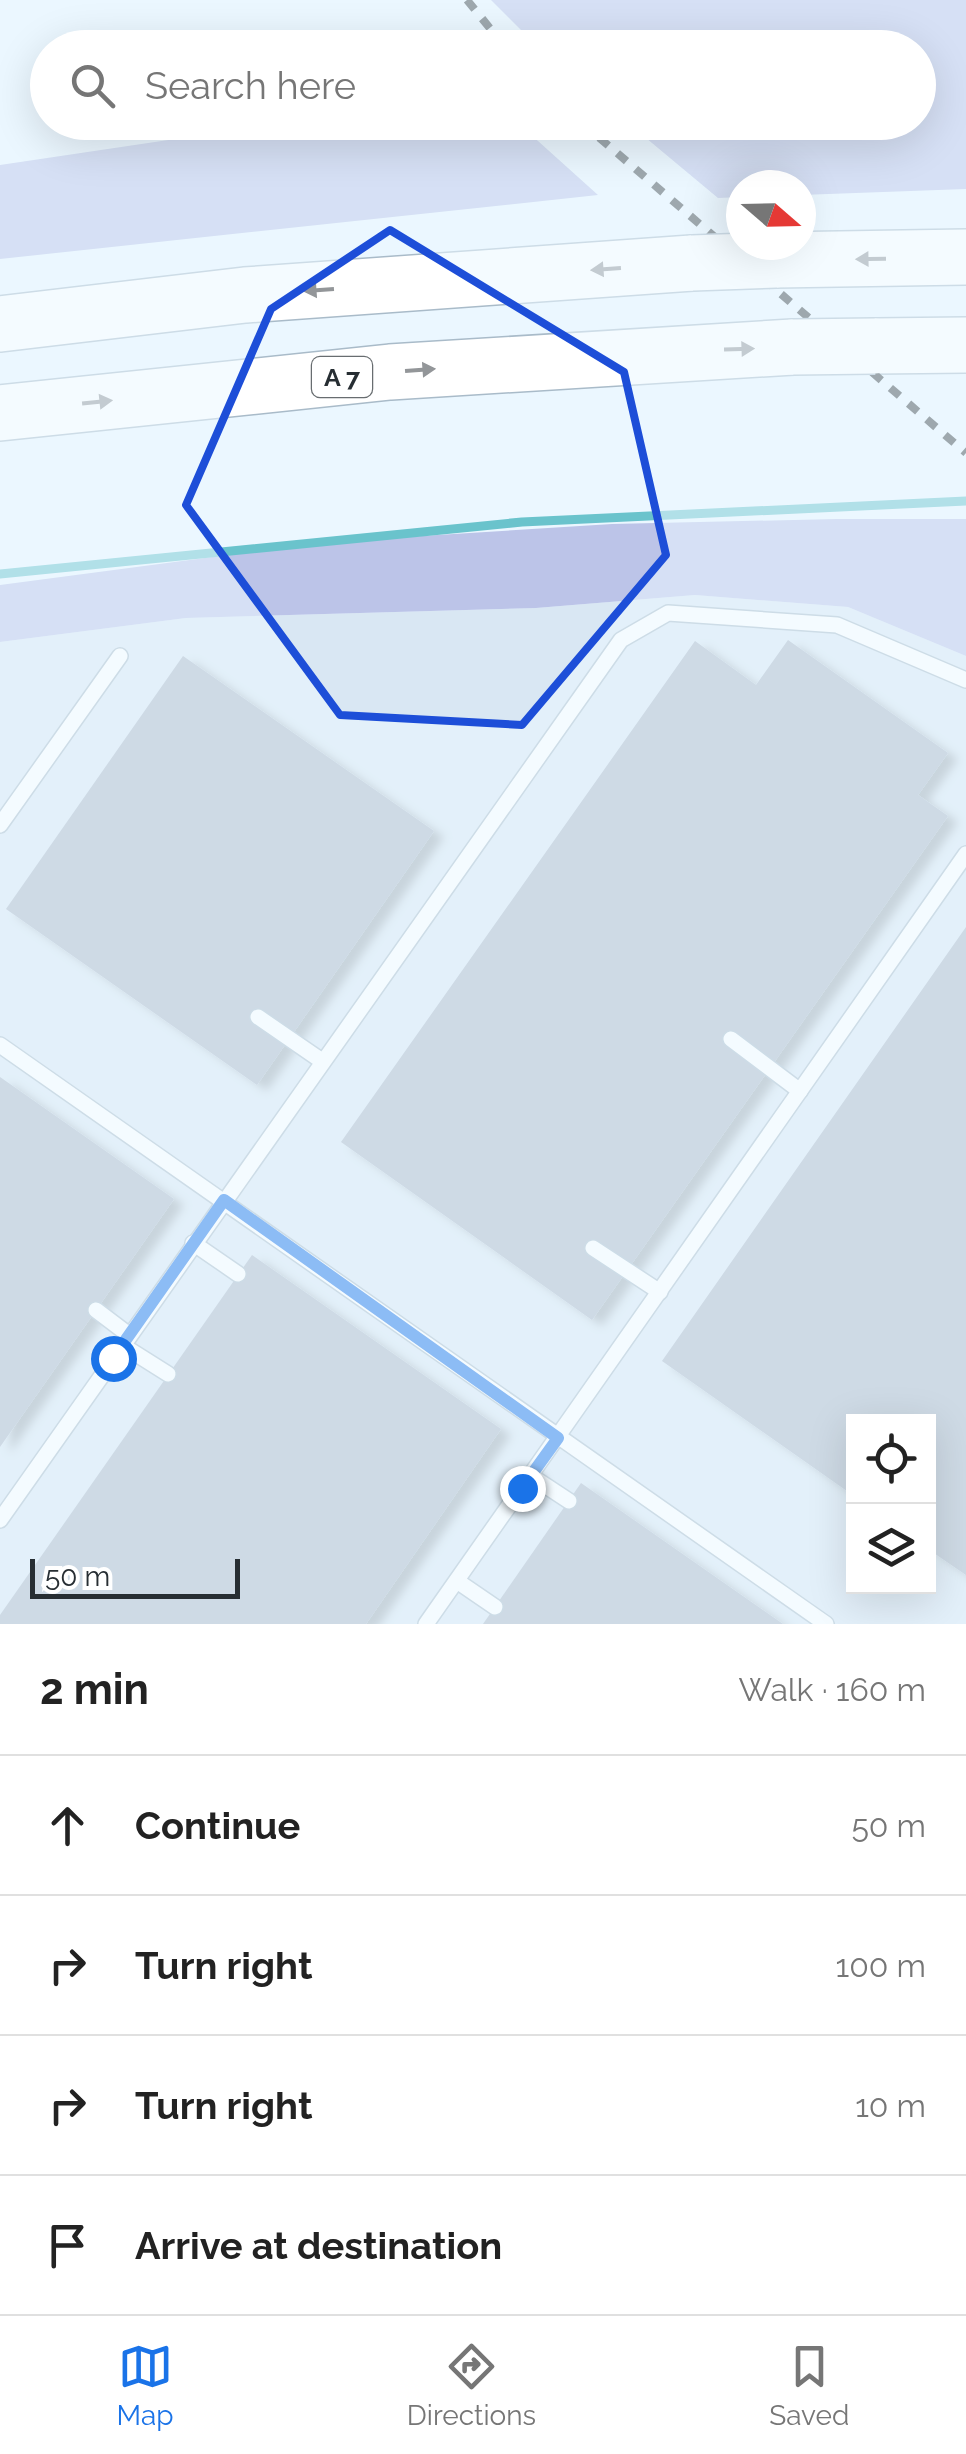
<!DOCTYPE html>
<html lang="en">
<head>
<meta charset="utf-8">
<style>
	:root { --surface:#fff; --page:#f6f6f6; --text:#222; --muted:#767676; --line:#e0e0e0; --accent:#1a73e8 }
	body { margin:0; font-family:Raleway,sans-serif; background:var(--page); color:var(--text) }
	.controls { position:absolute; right:30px; bottom:30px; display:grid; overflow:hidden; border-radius:0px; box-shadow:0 10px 40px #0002 }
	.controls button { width:90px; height:90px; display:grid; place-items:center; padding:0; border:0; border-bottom:2px solid var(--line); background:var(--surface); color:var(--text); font:50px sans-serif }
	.compass { position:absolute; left:726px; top:170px; width:90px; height:90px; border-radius:50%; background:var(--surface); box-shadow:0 10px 40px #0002; rotate:110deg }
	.scale { position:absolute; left:30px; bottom:25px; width:210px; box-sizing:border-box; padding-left:10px; border:5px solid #272e33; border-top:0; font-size:28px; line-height:35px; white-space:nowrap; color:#272e33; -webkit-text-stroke:8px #fff; paint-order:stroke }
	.stop { position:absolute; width:30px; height:30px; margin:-22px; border:8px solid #1a73e8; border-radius:50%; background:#fff }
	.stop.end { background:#1a73e8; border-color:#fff; box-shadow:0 2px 10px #0008 }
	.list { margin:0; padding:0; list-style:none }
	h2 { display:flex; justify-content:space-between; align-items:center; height:130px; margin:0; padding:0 40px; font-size:42px }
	h2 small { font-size:32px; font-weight:400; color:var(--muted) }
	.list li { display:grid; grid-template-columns:65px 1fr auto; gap:30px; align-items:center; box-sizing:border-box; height:140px; padding:0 40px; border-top:2px solid var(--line) }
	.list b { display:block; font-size:38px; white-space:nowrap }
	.list em { font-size:32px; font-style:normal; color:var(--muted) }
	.icon { flex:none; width:55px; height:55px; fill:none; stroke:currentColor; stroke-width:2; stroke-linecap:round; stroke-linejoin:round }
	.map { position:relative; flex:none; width:966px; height:1624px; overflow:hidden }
	.search { position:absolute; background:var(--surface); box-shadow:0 10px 40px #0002; left:30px; right:30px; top:30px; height:110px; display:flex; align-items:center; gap:25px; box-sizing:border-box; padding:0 35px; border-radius:55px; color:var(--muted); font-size:38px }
	.sheet { height:690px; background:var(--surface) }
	nav { display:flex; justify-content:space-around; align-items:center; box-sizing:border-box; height:140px; border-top:2px solid var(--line); background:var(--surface); font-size:28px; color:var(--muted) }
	nav a { display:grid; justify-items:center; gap:5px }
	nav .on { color:var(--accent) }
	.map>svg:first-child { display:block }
	.built { fill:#d9e7f3; fill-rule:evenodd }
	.green { fill:#bcc4e8 }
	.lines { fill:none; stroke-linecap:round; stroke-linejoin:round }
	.stream { stroke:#6ac3cc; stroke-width:9 }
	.building { fill:#aab5c6; filter:url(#shadow) }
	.service-casing { stroke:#a9bbc9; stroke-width:18 }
	.motorway-casing { stroke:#a9bbc9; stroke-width:58 }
	.service { stroke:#fff; stroke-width:15 }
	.motorway { stroke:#fff; stroke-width:55 }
	.rail { stroke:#40484d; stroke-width:8; stroke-dasharray:12 12; stroke-linecap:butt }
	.motorway-bridge-casing { stroke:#a9bbc9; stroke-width:58; stroke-linecap:butt }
	.motorway-bridge { stroke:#fff; stroke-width:55 }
	.oneway { fill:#939699 }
	.route { stroke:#1a73e8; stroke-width:12 }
	.marked { fill:none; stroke:#1d4ed8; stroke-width:8; stroke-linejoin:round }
	.labels { text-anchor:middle; stroke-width:9; stroke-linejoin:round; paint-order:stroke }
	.shield { fill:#fff; stroke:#686d70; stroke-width:2.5 }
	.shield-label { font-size:25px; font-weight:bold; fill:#272e33 }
</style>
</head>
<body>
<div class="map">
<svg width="966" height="1624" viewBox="0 0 966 1624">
	<defs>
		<filter id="shadow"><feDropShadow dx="10" dy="6" stdDeviation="5" flood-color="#0004"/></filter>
	</defs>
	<rect width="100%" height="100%" fill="#ebf7ff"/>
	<path class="built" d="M695,595L848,607L966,656V1624H0V642L186,618L536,608ZM854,1422H928V1586H854Z"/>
	<g class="green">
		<polygon points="491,0 966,0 966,189 801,195 801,185 741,185 741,197 718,198 628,123 918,122 918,48 538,47"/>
		<polygon points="243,123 518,123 598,195 0,259 0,165 222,132"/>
		<polygon points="836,519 966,519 966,656 848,607 695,595 536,608 186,618 0,642 0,585 325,542 612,524"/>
	</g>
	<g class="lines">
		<polyline class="stream" points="0,574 522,522 966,501"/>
	</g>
	<g class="building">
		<polygon points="788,640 948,753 918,795 948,816 592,1320 341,1142 695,641 756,685"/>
		<polygon points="183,656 434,831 257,1085 6,909"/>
		<polygon points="966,927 966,1575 928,1549 928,1422 854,1422 854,1496 662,1361"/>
		<polygon points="0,1077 174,1199 0,1447"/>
		<polygon points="252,1255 501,1429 366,1624 0,1624 0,1615"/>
		<polygon points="581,1483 783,1624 483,1624"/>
	</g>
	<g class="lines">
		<defs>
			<g id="service">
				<polyline points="0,825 120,656"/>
				<polyline points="258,1017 322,1061"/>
				<polyline points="731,1039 800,1091"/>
				<polyline points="0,1045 826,1624"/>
				<polyline points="193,1243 238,1274"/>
				<polyline points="593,1248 660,1292"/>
				<polyline points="96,1310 129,1335"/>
				<polyline points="122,1345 168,1374"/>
				<polyline points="531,1476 569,1501"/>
				<polyline points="0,1520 621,640 668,613 837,625 966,680"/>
				<polyline points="457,1581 495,1607"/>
				<polyline points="426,1624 966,854"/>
			</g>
			<g id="motorway">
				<polyline points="776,260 966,257"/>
				<polyline points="0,324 245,295 692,263"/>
				<polyline points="875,346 966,345"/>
				<polyline points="0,413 390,372 793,347"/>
			</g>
		</defs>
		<use href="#service" class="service-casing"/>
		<use href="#motorway" class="motorway-casing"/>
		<use href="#service" class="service"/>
		<use href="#motorway" class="motorway"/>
		<g class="rail">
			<polyline points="467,0 506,48"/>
			<polyline points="581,122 966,453"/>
		</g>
		<defs>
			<g id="motorway-bridge">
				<polyline points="692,263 776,260"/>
				<polyline points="793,347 875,346"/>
			</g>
		</defs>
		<use href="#motorway-bridge" class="motorway-bridge-casing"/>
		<use href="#motorway-bridge" class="motorway-bridge"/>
	</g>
	<defs><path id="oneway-solid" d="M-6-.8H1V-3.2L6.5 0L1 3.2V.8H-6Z" transform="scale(2.5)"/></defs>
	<g class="oneway">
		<use href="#oneway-solid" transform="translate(871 259) rotate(179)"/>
		<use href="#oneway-solid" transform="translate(606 269) rotate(176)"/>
		<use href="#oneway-solid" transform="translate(319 290) rotate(176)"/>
		<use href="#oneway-solid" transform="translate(739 349) rotate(-2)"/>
		<use href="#oneway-solid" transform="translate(420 370) rotate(-4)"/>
		<use href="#oneway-solid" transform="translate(97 402) rotate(-6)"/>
	</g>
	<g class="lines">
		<polyline class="route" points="113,1358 224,1200 558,1438 522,1488"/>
	</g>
	<path d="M0 0H966V1624H0ZM390,230L624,372L666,555L522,725L340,715L186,505L271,309Z" fill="#ebf7ff" fill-opacity=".55" fill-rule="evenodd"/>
	<path class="marked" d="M390,230L624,372L666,555L522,725L340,715L186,505L271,309Z"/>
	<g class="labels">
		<rect class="shield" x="312" y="357" width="60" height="40" rx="8"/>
		<g class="shield-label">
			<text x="342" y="386">A 7</text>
		</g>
	</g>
</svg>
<div class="controls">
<button><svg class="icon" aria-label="locate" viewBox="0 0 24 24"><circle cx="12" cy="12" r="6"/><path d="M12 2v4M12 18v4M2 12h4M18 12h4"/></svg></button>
<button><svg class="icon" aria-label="layers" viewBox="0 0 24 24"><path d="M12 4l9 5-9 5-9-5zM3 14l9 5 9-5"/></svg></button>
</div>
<svg class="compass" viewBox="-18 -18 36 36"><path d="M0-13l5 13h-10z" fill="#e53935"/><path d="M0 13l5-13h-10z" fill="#767676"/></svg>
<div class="scale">50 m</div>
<div class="stop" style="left:113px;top:1358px"></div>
<div class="stop end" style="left:522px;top:1488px"></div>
<div class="search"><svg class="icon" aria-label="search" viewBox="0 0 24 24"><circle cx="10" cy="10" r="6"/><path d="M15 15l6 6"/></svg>Search here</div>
</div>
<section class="sheet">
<h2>2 min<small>Walk · 160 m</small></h2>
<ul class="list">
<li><svg class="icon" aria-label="ahead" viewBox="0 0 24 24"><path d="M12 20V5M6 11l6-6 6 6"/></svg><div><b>Continue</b></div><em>50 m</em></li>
<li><svg class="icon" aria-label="right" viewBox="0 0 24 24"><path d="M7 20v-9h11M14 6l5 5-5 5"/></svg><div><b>Turn right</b></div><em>100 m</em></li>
<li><svg class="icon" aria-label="right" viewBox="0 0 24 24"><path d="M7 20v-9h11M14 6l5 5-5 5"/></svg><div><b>Turn right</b></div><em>10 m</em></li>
<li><svg class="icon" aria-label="arrive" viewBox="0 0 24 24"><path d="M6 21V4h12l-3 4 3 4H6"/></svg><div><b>Arrive at destination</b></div></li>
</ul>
</section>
<nav>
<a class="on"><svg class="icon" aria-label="map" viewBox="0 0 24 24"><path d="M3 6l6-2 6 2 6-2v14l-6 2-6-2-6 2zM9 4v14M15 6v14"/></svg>Map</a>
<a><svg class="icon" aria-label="directions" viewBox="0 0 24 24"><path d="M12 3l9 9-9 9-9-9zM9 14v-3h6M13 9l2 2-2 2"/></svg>Directions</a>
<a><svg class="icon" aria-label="saved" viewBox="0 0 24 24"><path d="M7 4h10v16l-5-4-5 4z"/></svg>Saved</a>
</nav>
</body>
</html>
